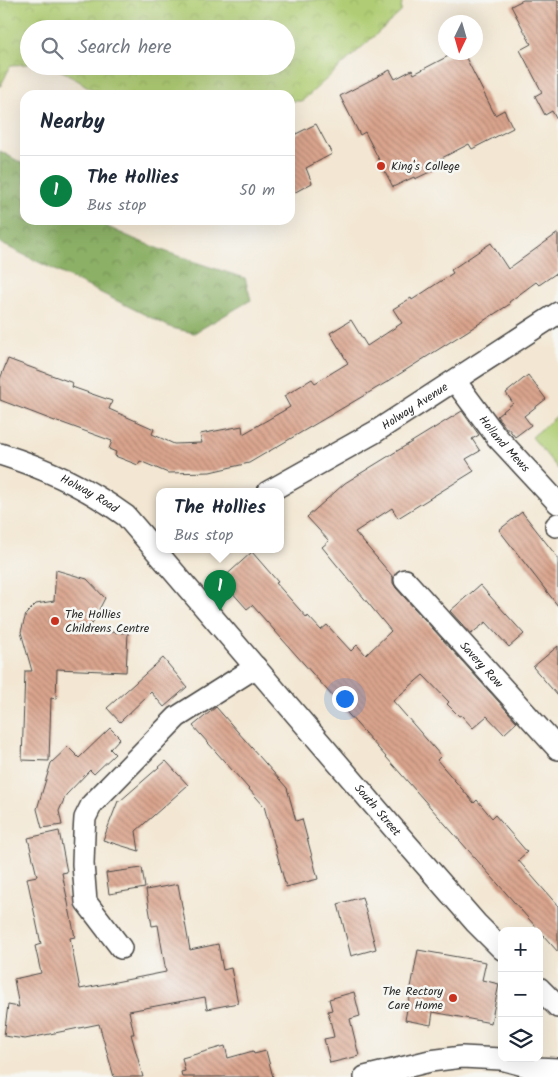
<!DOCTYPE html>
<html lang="en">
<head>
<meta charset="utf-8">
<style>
	:root { --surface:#fff; --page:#f6f6f7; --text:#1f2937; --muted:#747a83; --line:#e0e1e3; --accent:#0b8043 }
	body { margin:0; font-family:Kalam,sans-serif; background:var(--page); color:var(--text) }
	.controls { position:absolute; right:15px; bottom:15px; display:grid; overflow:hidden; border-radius:10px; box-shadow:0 5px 20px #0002 }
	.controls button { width:45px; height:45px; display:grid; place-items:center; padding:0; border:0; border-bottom:1px solid var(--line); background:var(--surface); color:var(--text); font:25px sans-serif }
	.compass { position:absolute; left:438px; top:15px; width:45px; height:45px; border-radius:50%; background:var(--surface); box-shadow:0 5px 20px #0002; rotate:185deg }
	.you { position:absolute; left:344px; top:698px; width:18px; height:18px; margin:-12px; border:4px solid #fff; border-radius:50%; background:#1a73e8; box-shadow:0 0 0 8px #1a73e833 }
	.badge { display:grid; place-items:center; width:32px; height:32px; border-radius:50%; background:var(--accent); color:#fff; font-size:16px; font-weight:700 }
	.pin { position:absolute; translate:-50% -41px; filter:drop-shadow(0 1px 2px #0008) }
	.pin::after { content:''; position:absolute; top:26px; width:18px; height:15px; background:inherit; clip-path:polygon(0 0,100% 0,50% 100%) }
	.popup { position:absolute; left:156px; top:488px; width:128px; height:65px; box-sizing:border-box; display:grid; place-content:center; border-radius:10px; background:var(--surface); filter:drop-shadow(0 1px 4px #0005); font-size:16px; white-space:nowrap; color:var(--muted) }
	.popup b { font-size:19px; color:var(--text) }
	.popup::after { content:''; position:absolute; left:50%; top:100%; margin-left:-10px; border:10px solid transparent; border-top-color:var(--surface) }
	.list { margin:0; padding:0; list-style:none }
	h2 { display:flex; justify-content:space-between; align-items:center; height:65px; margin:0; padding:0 20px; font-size:21px }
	h2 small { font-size:16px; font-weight:400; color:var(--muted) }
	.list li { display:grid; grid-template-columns:32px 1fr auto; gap:15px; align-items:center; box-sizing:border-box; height:70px; padding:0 20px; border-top:1px solid var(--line) }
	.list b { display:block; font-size:19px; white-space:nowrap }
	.list p { margin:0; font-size:16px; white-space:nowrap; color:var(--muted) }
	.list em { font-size:16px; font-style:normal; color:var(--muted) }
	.icon { flex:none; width:28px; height:28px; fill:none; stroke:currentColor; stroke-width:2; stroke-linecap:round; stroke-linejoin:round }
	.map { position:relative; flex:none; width:558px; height:1077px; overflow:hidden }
	.search { position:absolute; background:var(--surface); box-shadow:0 5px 20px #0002; left:20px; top:20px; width:275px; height:55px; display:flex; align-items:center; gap:12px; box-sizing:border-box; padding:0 18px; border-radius:28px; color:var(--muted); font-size:19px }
	.panel { position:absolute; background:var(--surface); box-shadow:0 5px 20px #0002; left:20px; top:90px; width:275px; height:135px; border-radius:15px }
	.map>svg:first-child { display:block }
	.grass { fill:#b0cd74; stroke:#6e7c50 }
	.forest { fill:url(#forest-crowns); stroke:#5c6e48 }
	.park { fill:url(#park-crowns); stroke:#6e7c50 }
	.building { fill:url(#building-back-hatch) }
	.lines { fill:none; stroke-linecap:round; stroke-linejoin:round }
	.minor-casing { stroke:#494744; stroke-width:24 }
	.minor { stroke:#fff; stroke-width:21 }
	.poi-dot { fill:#c8321e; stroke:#f6f6f2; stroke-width:2 }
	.labels { text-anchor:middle; stroke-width:5; stroke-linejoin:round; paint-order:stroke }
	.poi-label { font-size:12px; fill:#2b2b2b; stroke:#f6f6f2; text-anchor:start }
	.street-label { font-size:12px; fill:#2b2b2b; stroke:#f6f6f2 }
</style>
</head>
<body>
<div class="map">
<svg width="558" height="1077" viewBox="0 0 558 1077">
	<defs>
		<pattern id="forest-crowns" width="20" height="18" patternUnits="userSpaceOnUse" patternTransform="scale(1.25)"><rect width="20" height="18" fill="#8cb066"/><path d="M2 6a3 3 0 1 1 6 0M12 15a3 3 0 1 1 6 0" fill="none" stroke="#738f54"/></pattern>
		<pattern id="park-crowns" width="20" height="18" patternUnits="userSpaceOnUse" patternTransform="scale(1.25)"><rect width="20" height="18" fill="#b0cd74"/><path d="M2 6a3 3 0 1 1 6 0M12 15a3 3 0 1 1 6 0" fill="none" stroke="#98b065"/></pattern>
		<pattern id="building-back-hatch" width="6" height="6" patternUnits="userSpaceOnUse" patternTransform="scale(1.25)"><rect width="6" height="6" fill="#daa48d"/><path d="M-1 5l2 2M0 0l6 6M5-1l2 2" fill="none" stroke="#b18673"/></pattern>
	</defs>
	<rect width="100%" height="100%" fill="#f6f6f2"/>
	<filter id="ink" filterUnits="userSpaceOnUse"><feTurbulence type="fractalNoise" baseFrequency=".02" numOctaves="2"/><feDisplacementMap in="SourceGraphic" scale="10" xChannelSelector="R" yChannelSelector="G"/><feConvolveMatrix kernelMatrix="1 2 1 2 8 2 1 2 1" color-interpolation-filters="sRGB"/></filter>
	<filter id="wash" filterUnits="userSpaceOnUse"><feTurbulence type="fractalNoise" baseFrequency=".0096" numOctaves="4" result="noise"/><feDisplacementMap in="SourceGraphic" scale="20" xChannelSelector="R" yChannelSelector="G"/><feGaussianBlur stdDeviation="1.12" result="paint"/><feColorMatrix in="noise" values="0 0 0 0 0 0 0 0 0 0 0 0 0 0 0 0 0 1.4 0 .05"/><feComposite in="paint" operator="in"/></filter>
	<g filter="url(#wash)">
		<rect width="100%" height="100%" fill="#f3e7d3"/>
		<polygon class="grass" points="558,415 558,469 532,437"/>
		<path class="forest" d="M0,151L25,165V220H100V223C145,246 196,263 245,278L251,300L194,333L172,328L0,243Z"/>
		<polygon class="park" points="0,0 402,0 401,12 302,101 290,101 290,95 101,95 66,73 49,66 286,66 286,29 29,29 29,64 11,65 0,87"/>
		<g id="blocks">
			<g class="building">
				<polygon points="523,0 558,0 558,122 552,111 545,115 535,96 542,92 520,50 531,44 511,6"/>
				<polygon points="456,52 463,52 495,115 504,110 513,128 472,149 469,144 436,161 440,167 415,179 414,177 393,187 365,132 360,135 340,96 390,70 395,79 412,70 414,74"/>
				<polygon points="316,124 332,154 306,168 312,183 290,195 290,132 292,136"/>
				<polygon points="558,233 558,272 539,285 536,282 509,302 510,304 387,382 249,463 210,472 168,473 140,461 138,465 115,456 116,452 109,449 112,441 60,422 60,423 0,400 0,379 8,359 73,383 72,387 112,401 109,409 154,429 152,434 174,444 202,443 200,434 242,426 243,434 290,407 284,396 312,379 315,383 348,363 330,333 351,320 367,346 402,323 393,309 411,298 412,300 453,273 451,270 491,243 508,269"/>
				<polygon points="528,375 546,399 524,416 531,425 515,437 508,428 506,428 497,416 513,403 506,393"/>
				<polygon points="462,411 479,435 472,439 480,451 466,459 474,471 398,518 392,508 355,532 393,577 393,583 396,588 517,722 504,734 487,716 473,728 461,715 459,716 447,704 449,702 423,675 393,701 441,756 437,760 474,803 477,800 492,818 495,815 527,852 518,860 558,906 558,952 252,605 247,609 221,580 252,552 278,582 276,583 307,618 308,616 321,630 327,625 351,651 357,645 366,655 391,631 322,547 329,541 307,517 345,483"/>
				<polygon points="522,512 558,558 558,606 499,530"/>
				<polygon points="56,570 87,579 105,598 88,631 128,633 126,672 57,669 56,699 51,698 49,761 22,760 25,671 32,671 21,632 26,614 36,604 54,601"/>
				<polygon points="480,585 524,634 509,647 486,622 471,634 450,611"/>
				<polygon points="558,646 558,696 533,667"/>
				<polygon points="163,658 187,687 164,707 151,692 120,722 107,708"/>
				<polygon points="216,707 287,788 296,821 302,819 318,879 286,887 264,806 193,726"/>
				<polygon points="110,728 120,738 110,749 115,754 94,774 90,770 66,795 59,811 62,825 42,828 37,809 51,763 68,747 79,758"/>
				<polygon points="166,761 188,785 136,831 139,851 103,840 118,801 120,801"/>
				<polygon points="59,831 67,872 62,873 75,937 70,938 80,989 166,972 158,925 152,926 146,890 178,884 190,950 218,944 223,970 231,968 238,1003 207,1009 205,997 129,1011 134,1034 131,1034 143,1077 114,1077 99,1024 25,1039 4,1036 8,1005 19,1007 14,979 41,973 35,946 41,944 27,878 37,876 28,838"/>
				<polygon points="142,868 145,888 109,894 106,873"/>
				<polygon points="362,897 376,949 351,956 338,904"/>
				<polygon points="418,950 486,962 482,980 499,984 491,1023 433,1012 431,1025 405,1020"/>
				<polygon points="354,992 360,1016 350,1019 359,1056 330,1063 324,1039 334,1037 328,1011 332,1010 329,999"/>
				<polygon points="225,1046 228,1058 253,1051 254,1054 266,1051 273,1077 182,1077 181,1072 185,1071 182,1058"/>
			</g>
		</g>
	</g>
	<g filter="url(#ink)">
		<use href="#blocks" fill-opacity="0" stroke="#494744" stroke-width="1"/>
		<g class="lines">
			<defs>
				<g id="minor">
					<path id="s1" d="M455,381L496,436L558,503"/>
					<path id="s2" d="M0,454C45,468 88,488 126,516L401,837L476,923L502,949"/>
					<path id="s3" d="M268,492L375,432L558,313"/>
					<polyline points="556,526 558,524"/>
					<path id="s4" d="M405,580L558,749"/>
					<polyline points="121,948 86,902 83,864 84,834 85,818 92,804 177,717 256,667"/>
					<polyline points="539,988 558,1007"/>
					<polyline points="365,1077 430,1061 462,1057 501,1059 535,1068 558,1069"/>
				</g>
			</defs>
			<use href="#minor" class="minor-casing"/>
			<use href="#minor" class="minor"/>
		</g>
	</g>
	<g class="poi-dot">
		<circle cx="381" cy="166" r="5"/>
		<circle cx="55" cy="621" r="5"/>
		<circle cx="453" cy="998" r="5"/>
	</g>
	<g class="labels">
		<g class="poi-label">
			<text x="391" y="170">King's College</text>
			<text x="65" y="618">The Hollies<tspan x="65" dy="14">Childrens Centre</tspan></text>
			<text x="443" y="995" text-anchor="end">The Rectory<tspan x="443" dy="14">Care Home</tspan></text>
		</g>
		<g class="street-label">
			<text dy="4" stroke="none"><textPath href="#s3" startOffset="170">Holway Avenue</textPath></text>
			<text dy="4" stroke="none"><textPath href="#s1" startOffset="80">Holland Mews</textPath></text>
			<text dy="4" stroke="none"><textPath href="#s2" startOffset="98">Holway Road</textPath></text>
			<text dy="4" stroke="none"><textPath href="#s4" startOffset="114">Savery Row</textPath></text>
			<text dy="4" stroke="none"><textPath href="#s2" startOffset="528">South Street</textPath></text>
		</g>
	</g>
</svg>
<div class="controls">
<button>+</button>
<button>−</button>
<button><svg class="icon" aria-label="layers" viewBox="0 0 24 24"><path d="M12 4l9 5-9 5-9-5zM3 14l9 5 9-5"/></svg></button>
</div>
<svg class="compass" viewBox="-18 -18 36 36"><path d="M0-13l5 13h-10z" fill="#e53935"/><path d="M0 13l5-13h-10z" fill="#747a83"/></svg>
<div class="you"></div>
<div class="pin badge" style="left:220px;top:611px">1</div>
<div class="popup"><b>The Hollies</b>Bus stop</div>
<div class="search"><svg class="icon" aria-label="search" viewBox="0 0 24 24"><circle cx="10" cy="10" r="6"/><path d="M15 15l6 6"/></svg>Search here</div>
<section class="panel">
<h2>Nearby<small></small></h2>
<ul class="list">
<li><span class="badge">1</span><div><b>The Hollies</b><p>Bus stop</p></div><em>50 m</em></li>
</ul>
</section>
</div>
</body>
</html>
